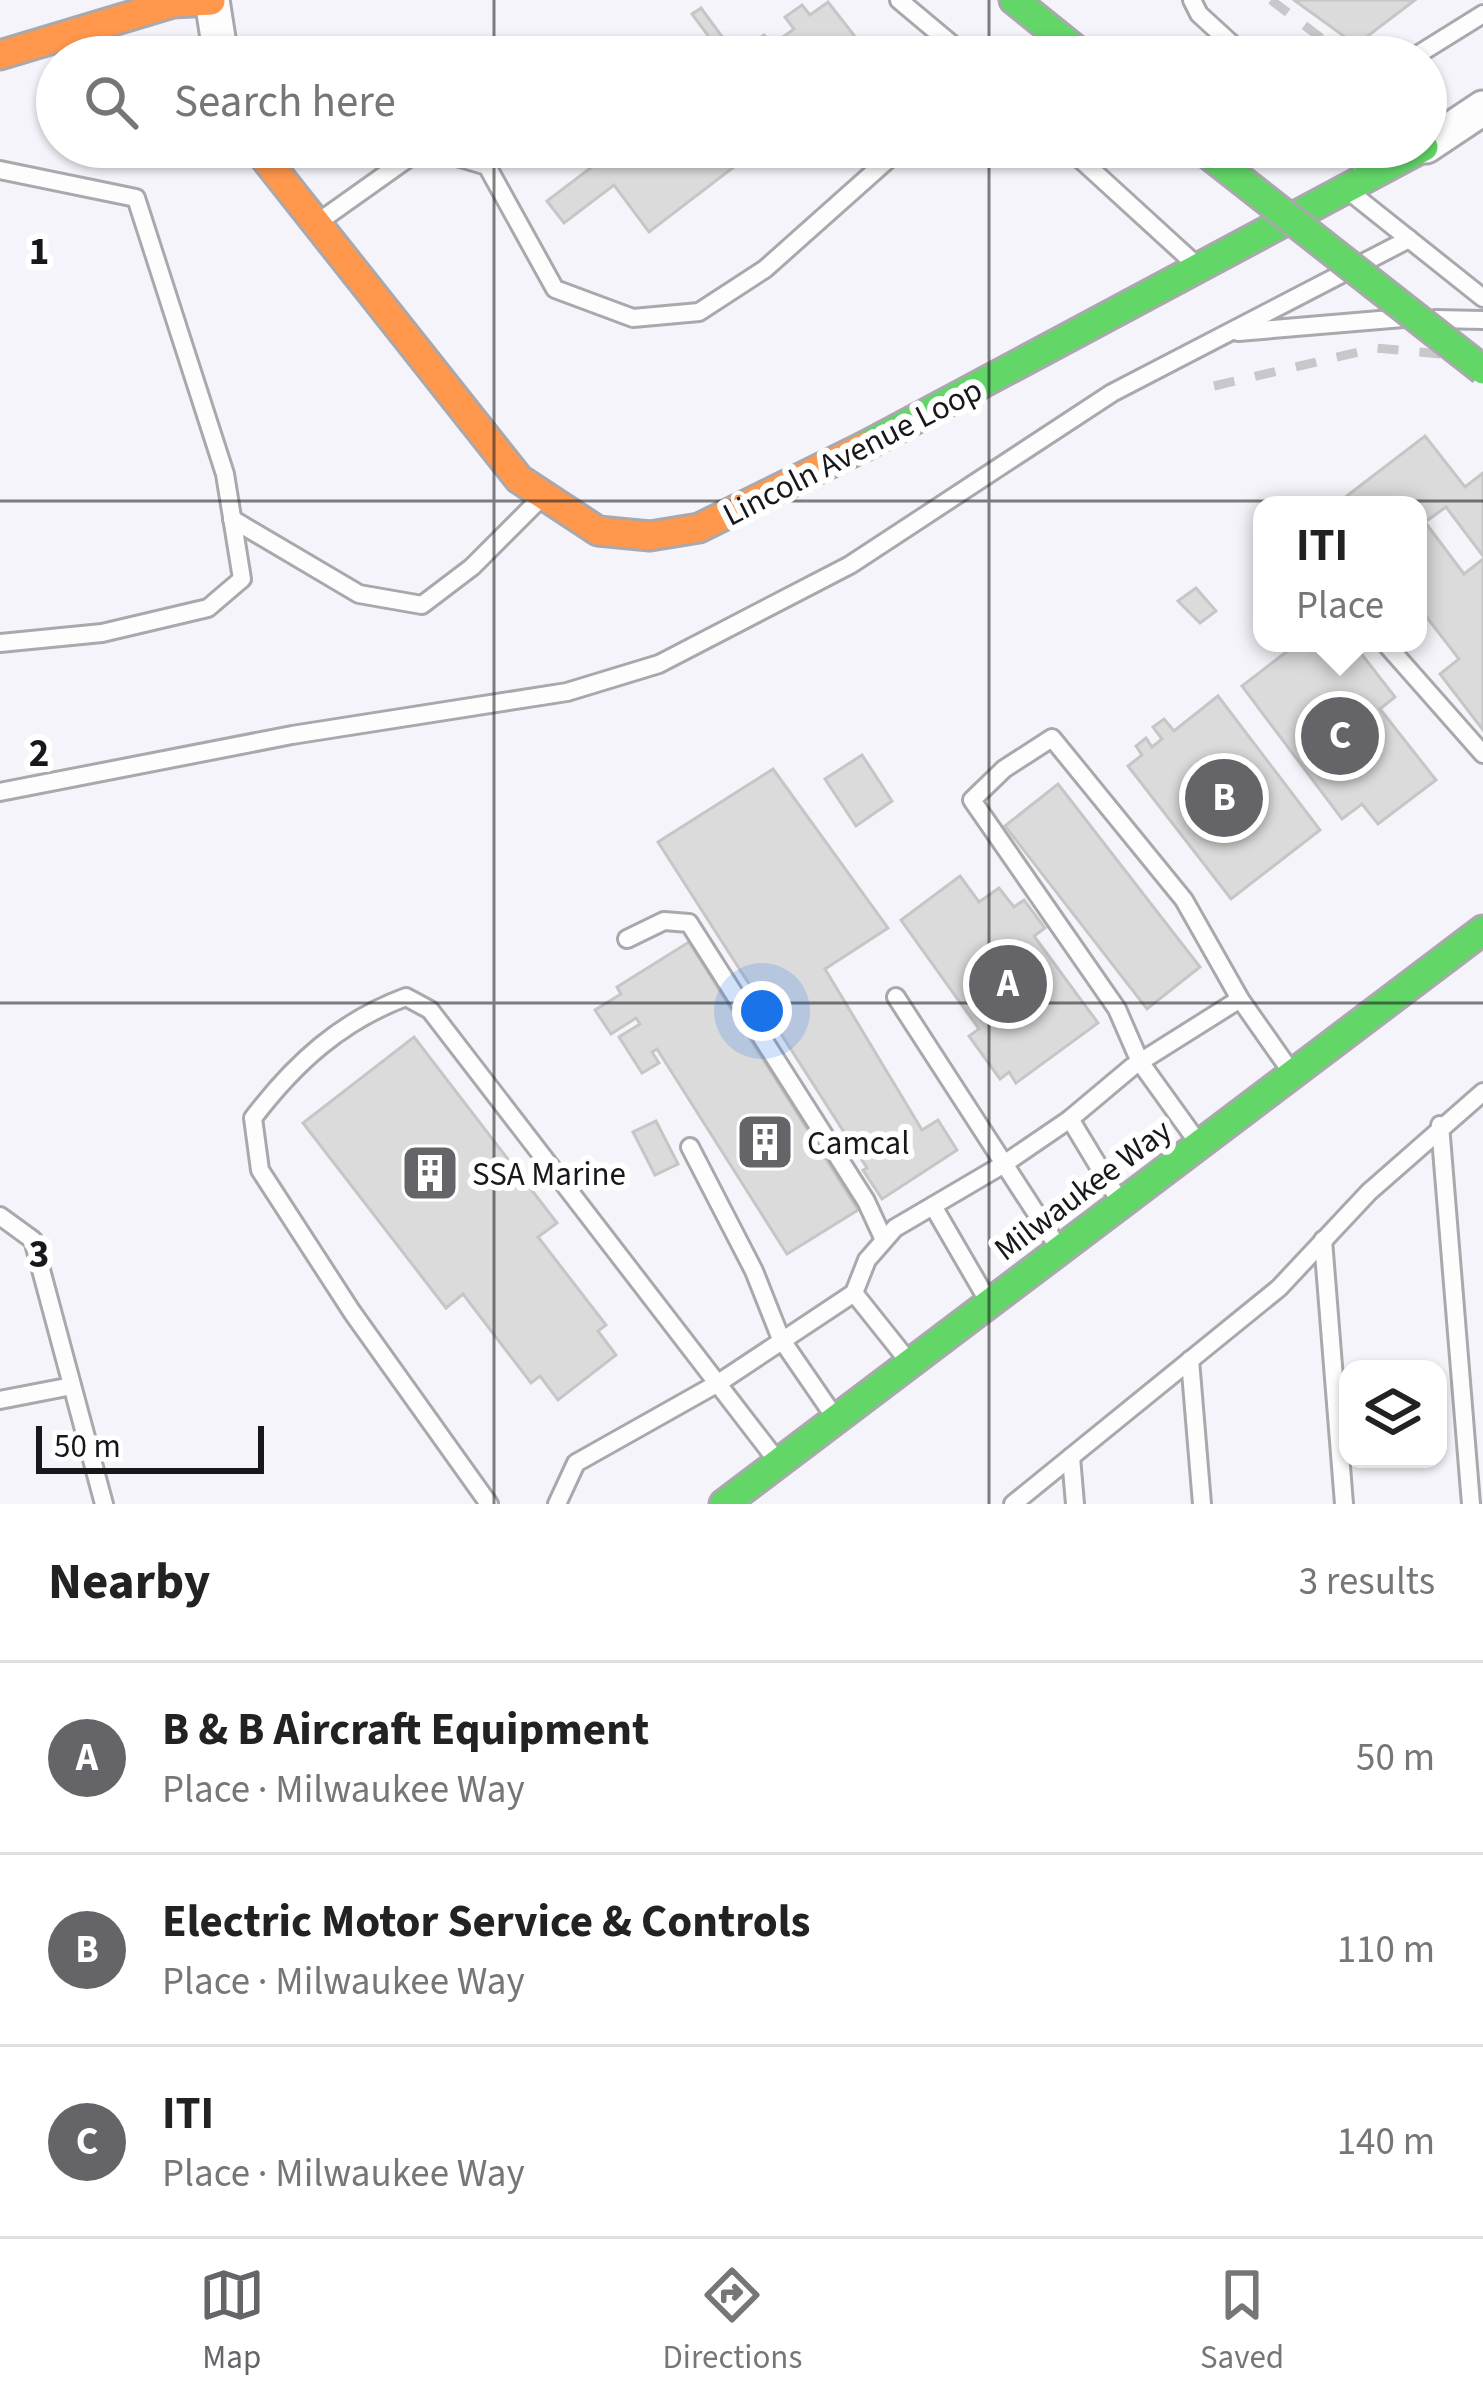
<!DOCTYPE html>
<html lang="en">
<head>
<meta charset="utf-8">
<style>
	:root { --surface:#fff; --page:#f6f6f6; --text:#222; --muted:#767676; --line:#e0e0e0; --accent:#656469 }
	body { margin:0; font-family:"Source Sans 3",sans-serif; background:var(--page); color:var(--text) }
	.controls { position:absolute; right:36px; bottom:36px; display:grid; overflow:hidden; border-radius:24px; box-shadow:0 3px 9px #0004 }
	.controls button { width:108px; height:108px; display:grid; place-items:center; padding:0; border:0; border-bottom:3px solid var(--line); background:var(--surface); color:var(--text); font:60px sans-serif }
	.scale { position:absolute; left:36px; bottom:30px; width:228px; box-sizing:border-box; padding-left:12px; border:6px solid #18171b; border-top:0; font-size:33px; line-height:42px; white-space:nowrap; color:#18171b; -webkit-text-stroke:9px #fff; paint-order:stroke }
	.you { position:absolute; left:762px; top:1011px; width:42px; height:42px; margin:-30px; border:9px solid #fff; border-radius:50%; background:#1a73e8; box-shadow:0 0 0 18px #1a73e833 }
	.badge { display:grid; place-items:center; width:78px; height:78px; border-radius:50%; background:var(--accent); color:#fff; font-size:39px; font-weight:700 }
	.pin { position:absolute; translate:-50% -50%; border:6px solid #fff; box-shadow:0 3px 12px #0006 }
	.popup { position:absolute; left:1253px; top:496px; width:174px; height:156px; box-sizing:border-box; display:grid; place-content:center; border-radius:24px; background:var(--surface); filter:drop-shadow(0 3px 9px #0005); font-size:39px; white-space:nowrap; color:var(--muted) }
	.popup b { font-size:45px; color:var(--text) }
	.popup::after { content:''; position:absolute; left:50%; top:100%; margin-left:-24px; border:24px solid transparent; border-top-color:var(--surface) }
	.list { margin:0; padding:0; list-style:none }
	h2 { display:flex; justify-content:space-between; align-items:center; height:156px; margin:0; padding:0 48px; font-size:51px }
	h2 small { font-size:39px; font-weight:400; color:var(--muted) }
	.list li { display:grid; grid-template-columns:78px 1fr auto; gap:36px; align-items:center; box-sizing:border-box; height:192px; padding:0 48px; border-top:3px solid var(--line) }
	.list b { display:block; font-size:45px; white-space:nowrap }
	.list p { margin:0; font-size:39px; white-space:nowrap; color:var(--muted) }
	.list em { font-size:39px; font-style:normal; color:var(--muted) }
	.icon { flex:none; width:66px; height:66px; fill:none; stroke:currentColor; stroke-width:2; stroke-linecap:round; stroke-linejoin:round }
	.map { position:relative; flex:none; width:1483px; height:1504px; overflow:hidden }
	.search { position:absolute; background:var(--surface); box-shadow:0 3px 9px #0004; left:36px; right:36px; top:36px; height:132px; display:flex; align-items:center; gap:30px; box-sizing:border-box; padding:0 42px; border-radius:66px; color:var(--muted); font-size:45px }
	.sheet { height:732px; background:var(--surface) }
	nav { display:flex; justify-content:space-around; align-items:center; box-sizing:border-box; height:168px; border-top:3px solid var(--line); background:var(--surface); font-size:33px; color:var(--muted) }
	nav a { display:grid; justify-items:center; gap:6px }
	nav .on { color:var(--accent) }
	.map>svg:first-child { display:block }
	.building { fill:#dcdbdc; stroke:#c7c5c6; stroke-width:3 }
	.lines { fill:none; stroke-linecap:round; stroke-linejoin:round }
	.lane-casing { stroke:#a9a8ad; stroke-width:22 }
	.street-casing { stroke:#a9a8ad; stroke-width:39 }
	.fast-casing { stroke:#a9a8ad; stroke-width:33 }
	.slow-casing { stroke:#a9a8ad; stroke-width:33 }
	.lane { stroke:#fefdfe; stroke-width:16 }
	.street { stroke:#fefdfe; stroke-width:33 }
	.fast { stroke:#63d668; stroke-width:27 }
	.slow { stroke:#ff974d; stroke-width:27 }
	.rail { stroke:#c8c8ca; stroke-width:9; stroke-dasharray:21 21; stroke-linecap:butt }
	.fast-bridge-casing { stroke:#a9a8ad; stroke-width:33; stroke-linecap:butt }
	.fast-bridge { stroke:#63d668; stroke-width:27 }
	.grid { fill:none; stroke:#18171b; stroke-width:3; stroke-opacity:0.55 }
	.labels { text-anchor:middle; stroke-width:12; stroke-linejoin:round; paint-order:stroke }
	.street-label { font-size:33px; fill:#18171b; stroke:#fff }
	.poi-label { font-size:33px; fill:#18171b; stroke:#fff; text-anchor:start }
	.grid-label { font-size:39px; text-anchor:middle; font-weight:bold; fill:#18171b; stroke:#fff; stroke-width:12; stroke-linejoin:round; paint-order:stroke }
</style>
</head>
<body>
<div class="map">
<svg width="1483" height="1504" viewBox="0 0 1483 1504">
	<rect width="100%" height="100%" fill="#f5f4fa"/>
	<g class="building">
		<polygon points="1294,0 1415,0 1356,45"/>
		<polygon points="828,2 871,57 735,57 764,35 772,45 794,29 785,17 802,5 810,15"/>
		<polygon points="701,8 732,50 723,56 692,14"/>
		<polygon points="618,147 760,147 649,232 614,185 564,223 547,201"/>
		<polygon points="1425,436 1465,487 1483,473 1483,556 1446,507 1425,522 1464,574 1483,559 1483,730 1440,674 1459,659 1418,606 1418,505 1339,502"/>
		<polygon points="1196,588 1216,611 1200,623 1178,601"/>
		<polygon points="1298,643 1353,643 1395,697 1380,709 1436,780 1378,824 1362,804 1342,819 1242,686"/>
		<polygon points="1218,696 1320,830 1231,899 1128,766 1142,755 1136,746 1146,738 1152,747 1162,739 1153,727 1164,719 1174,731"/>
		<polygon points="862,755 892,801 856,826 825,779"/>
		<polygon points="773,769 888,928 825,969 922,1130 938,1120 957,1150 882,1199 863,1170 867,1168 658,842"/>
		<polygon points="1058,784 1200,967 1147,1009 1005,826"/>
		<polygon points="960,876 979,902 999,888 1014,907 1024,900 1045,928 1034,936 1098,1023 1016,1083 1009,1072 1000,1079 969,1036 979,1029 901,920"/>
		<polygon points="689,942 858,1210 787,1254 657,1049 652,1052 659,1063 642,1073 619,1037 640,1024 636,1018 611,1034 595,1010 621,994 617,987"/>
		<polygon points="414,1037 557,1223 538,1237 606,1325 598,1331 616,1355 558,1400 540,1376 531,1383 463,1294 446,1308 303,1123"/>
		<polygon points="656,1121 678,1164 655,1175 633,1132"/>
	</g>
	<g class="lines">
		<defs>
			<g id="lane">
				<polyline points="899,0 967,57"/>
				<polyline points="1192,0 1199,14 1246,57"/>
				<polyline points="1414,57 1483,14"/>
				<polyline points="1067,147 1195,264"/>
				<polyline points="1343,147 1370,172"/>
				<polyline points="0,170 136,198 225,474 242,579 208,608 102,633 0,643"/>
				<polyline points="1350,192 1483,298"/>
				<polyline points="317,223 424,147 487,166 555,289 633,318 699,312 765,269 902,147"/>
				<polyline points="1435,319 1483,320"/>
				<polyline points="1238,332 1403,318"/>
				<polyline points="232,519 359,594 422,605 472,567 542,497"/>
				<polyline points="1385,643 1483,754"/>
				<polyline points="0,792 292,735 567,692 659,664 850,565 1112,393 1409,239"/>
				<polyline points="627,939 664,921 689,923 866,1201 884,1240"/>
				<polyline points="896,997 1060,1250"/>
				<polyline points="1070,1119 1119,1200"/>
				<polyline points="1440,1125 1471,1504"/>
				<polyline points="1199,1144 1140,1062 1117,1009 972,800 1004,769 1052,738 1184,900 1240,999 1292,1073"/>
				<polyline points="690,1147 754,1271 781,1339 836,1419"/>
				<polyline points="933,1206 987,1299"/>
				<polyline points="0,1216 33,1240 104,1504"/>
				<polyline points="1323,1240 1344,1504"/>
				<polyline points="854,1293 909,1362"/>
				<polyline points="1190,1360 1202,1504"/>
				<polyline points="0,1400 72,1386"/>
				<polyline points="1071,1457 1075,1504"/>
				<path d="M489,1504L352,1312L260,1170L253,1118C295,1063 341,1021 406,997L430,1010L778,1462"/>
				<polyline points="557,1504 576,1463 720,1382 854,1293 867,1260 895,1228 1004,1164 1070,1119 1132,1067 1240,999"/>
				<polyline points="1013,1504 1279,1288 1369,1192 1483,1092"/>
			</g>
			<g id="street">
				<polyline points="212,0 221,57"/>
				<polyline points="1426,146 1483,108"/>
			</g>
			<g id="fast">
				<polyline points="1014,0 1085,57"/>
				<polyline points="865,446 1424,147"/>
				<polyline points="724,1504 1483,930"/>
			</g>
			<g id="slow">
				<polyline points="0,55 173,3 211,1"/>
				<polyline points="256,147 519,479 598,531 650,536 699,528 865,446"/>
			</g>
		</defs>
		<use href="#lane" class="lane-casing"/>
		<use href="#street" class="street-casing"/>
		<use href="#fast" class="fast-casing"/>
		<use href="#slow" class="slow-casing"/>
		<use href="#lane" class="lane"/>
		<use href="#street" class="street"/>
		<use href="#fast" class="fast"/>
		<use href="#slow" class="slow"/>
		<g class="rail">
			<polyline points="1271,0 1346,57"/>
			<polyline points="1214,386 1376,348 1483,358"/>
		</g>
		<defs>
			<polyline id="fast-bridge" points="1199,147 1483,370"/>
		</defs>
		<use href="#fast-bridge" class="fast-bridge-casing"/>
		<use href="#fast-bridge" class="fast-bridge"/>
	</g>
	<path class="grid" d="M494,0V57M989,0V57M494,147V1504M989,147V1504M0,501H1483M0,1003H1483"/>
	<defs>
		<symbol id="building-square" viewBox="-11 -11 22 22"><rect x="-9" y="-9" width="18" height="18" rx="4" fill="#656469" stroke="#fff"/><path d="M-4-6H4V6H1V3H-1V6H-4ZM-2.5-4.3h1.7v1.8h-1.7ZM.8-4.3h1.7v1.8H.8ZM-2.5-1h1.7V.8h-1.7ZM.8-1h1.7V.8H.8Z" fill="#fff"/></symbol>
	</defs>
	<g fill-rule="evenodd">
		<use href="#building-square" x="732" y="1109" width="66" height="66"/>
		<use href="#building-square" x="397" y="1140" width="66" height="66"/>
	</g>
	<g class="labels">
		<g class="street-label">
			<text transform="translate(852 451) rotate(-27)" y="12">Lincoln Avenue Loop</text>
			<text transform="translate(1082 1189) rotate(-37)" y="12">Milwaukee Way</text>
		</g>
		<g class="poi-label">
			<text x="807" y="1154">Camcal</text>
			<text x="472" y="1185">SSA Marine</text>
		</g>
	</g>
	<g class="grid-label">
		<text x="39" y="264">1</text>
		<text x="39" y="766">2</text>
		<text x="39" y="1267">3</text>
	</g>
</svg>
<div class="controls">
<button><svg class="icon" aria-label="layers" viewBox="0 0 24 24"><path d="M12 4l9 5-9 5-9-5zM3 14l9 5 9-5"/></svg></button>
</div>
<div class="scale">50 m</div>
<div class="you"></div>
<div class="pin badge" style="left:1008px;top:984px">A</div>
<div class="pin badge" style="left:1224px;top:798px">B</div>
<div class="pin badge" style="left:1340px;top:736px">C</div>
<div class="popup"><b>ITI</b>Place</div>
<div class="search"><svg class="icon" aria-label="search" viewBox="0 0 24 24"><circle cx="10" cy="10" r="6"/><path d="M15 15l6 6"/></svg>Search here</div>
</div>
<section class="sheet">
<h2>Nearby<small>3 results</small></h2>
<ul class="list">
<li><span class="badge">A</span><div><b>B &amp; B Aircraft Equipment</b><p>Place · Milwaukee Way</p></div><em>50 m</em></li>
<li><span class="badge">B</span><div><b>Electric Motor Service &amp; Controls</b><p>Place · Milwaukee Way</p></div><em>110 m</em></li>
<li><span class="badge">C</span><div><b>ITI</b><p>Place · Milwaukee Way</p></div><em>140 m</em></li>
</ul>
</section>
<nav>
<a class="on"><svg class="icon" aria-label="map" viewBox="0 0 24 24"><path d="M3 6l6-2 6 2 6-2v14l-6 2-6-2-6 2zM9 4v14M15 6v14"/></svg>Map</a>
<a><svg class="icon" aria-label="directions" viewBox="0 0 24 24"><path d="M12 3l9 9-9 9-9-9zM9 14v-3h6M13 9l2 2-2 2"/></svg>Directions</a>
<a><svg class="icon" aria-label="saved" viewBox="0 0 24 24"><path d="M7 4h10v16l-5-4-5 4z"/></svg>Saved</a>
</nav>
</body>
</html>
